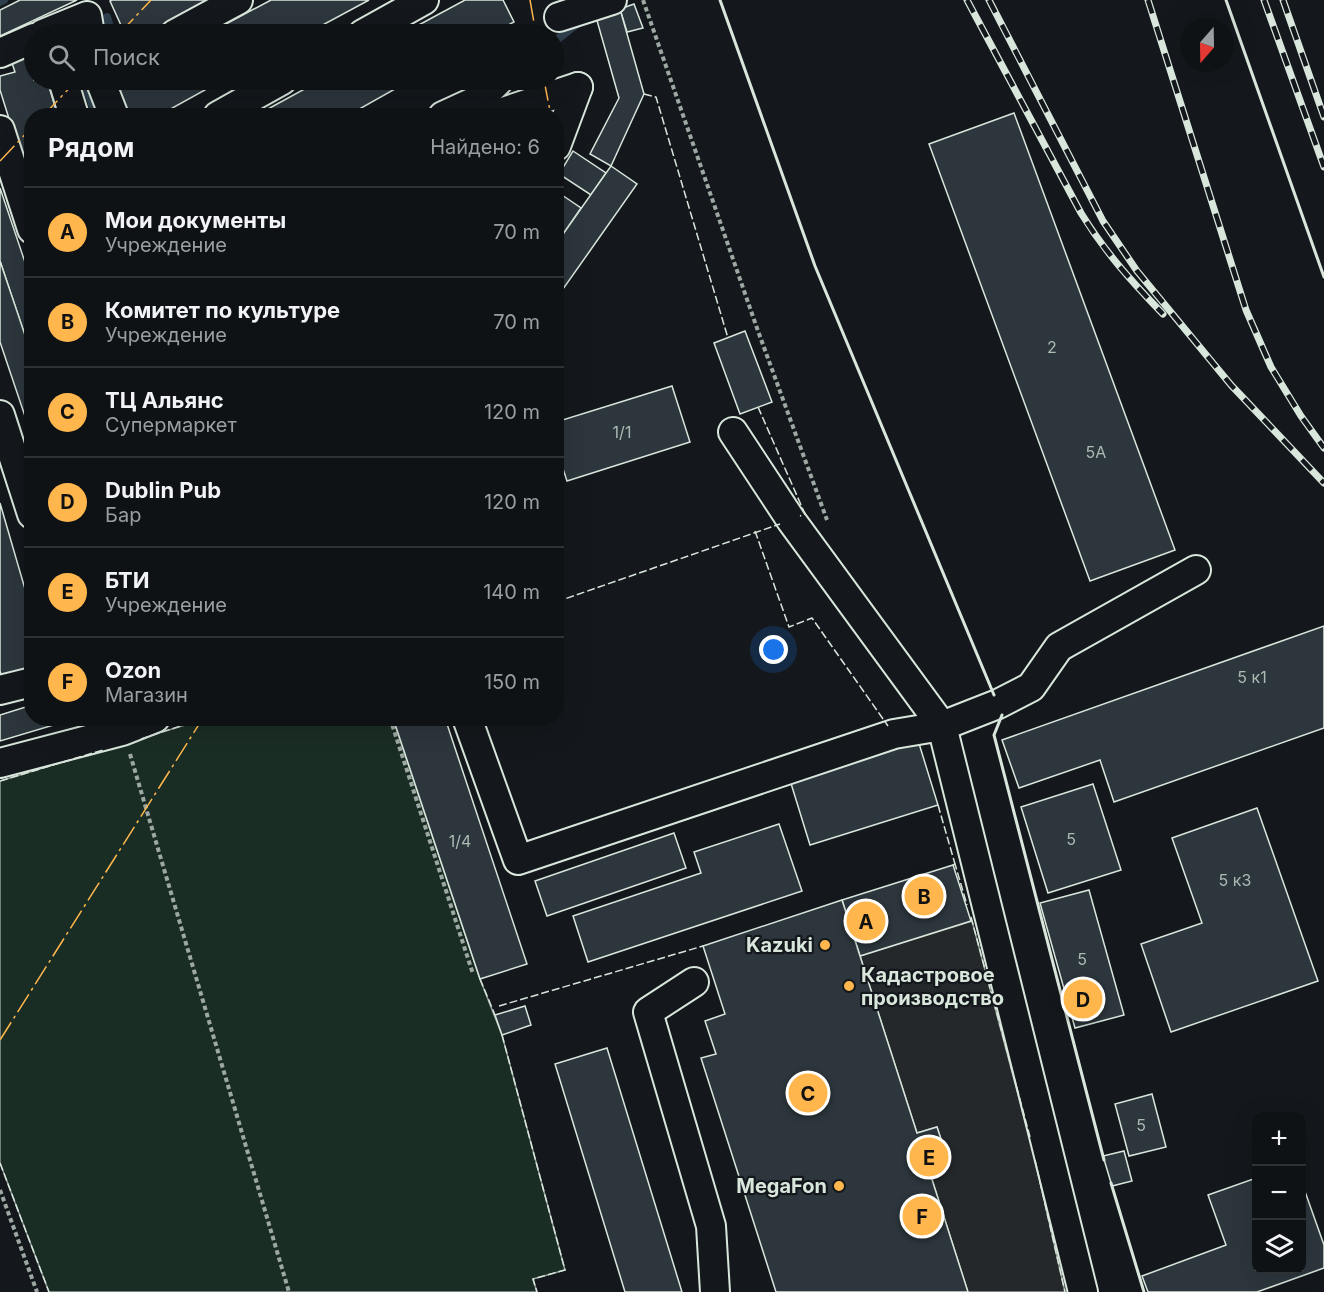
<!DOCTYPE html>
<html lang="ru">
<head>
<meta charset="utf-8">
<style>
	:root { --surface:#0f1215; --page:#181b1e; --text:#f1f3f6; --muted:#9b9ea0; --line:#2f3234; --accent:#ffb74d }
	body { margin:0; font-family:Inter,sans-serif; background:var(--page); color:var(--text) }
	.controls { position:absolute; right:18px; bottom:18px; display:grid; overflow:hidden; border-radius:12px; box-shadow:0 6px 24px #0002 }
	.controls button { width:54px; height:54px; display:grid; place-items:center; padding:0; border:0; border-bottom:2px solid var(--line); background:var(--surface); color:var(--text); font:30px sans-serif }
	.compass { position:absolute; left:1180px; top:18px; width:54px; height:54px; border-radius:50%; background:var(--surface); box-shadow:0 6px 24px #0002; rotate:200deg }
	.you { position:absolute; left:774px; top:650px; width:21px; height:21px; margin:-15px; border:4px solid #fff; border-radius:50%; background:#1a73e8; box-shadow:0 0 0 9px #1a73e833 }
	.badge { display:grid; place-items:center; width:39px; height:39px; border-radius:50%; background:var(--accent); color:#111; font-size:20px; font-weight:700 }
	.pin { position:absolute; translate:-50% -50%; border:3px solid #fff; box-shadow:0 2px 6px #0006 }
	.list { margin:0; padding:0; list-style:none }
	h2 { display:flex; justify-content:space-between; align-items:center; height:78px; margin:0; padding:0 24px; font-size:26px }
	h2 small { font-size:20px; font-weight:400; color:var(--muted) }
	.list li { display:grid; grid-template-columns:39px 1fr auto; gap:18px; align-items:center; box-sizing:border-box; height:90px; padding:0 24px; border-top:2px solid var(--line) }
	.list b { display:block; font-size:22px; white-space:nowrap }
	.list p { margin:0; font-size:20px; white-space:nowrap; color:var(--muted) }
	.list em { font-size:20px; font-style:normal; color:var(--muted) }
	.icon { flex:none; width:33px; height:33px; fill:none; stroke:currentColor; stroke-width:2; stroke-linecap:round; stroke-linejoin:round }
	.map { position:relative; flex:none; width:1324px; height:1292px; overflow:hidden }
	.search { position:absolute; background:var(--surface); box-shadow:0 6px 24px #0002; left:24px; top:24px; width:540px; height:66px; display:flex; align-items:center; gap:15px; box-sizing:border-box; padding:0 21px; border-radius:33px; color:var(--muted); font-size:22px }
	.panel { position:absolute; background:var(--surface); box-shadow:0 6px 24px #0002; left:24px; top:108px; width:540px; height:618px; border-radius:24px }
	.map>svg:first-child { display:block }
	.green { fill:#1a2d24; stroke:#939e99; stroke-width:1.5 }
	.parking { fill:#24282b; stroke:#939e99; stroke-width:1.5 }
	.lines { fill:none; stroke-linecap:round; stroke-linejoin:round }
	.stream { stroke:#2f3f4d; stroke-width:8 }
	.building { fill:#2c363c; stroke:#d8e6dc; stroke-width:1.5 }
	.minor-casing { stroke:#d8e6dc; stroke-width:32 }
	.path { stroke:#9da8a2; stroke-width:4; stroke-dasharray:4.5 3; stroke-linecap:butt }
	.minor { stroke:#14181c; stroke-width:28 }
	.rail-casing { stroke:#d8e6dc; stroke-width:7 }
	.rail { stroke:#14181c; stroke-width:4.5; stroke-dasharray:14; stroke-linecap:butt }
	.fence { stroke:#d8e6dc; stroke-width:1.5; stroke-dasharray:8 3; stroke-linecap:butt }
	.wall { stroke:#d8e6dc; stroke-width:3 }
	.power { stroke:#ffb74d; stroke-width:1.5; stroke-dasharray:21 4.5 3 4.5; stroke-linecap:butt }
	.poi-dot { fill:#ffb74d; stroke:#14181c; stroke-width:2 }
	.labels { text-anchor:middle; stroke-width:4.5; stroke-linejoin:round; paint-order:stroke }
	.number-label { font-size:16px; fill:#adbab4 }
	.poi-label { font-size:20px; font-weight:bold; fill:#d8e6dc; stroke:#14181c; text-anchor:end }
</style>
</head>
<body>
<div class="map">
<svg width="1324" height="1292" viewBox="0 0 1324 1292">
	<rect width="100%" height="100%" fill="#14181c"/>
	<polygon class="green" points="205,719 393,719 480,979 502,1035 565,1270 533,1279 537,1292 49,1292 0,1163 0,781"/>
	<polygon class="parking" points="972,921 1033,1151 1065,1292 968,1292 928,1167 948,1160 937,1127 917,1133 860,956"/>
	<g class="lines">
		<g class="stream">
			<polyline points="0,2 4,0"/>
			<polyline points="107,17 112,34"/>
			<polyline points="554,42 578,23"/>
			<polyline points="84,80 96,116"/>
		</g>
	</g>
	<g class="building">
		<polygon points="20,0 77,0 0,36 0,10"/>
		<polygon points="112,0 215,0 154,34 125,34 110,1"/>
		<polygon points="271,0 369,0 306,34 207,34"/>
		<polygon points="465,0 503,0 514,22 491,34 402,34"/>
		<polygon points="634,4 643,28 627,32 620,9"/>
		<polygon points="620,9 644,94 611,166 590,154 619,98 596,17"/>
		<polygon points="34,46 34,80 47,80 58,116 32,116 32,192 0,90 0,76 15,72 9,54"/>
		<polygon points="124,80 223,80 158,116 121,116 106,89"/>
		<polygon points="321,80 411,80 347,116 255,116"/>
		<polygon points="1014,113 1175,550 1090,581 929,144"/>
		<polygon points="573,151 606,173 591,195 559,174"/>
		<polygon points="611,166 637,184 556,299 556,244"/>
		<polygon points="0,188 32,283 32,356 0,261"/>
		<polygon points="556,191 581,208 563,234 556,229"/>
		<polygon points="0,261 32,356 32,437 0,342"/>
		<polygon points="745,331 772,402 740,414 714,343"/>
		<polygon points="672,386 690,442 567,481 556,447 556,422"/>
		<polygon points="0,503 32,613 32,675 3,682 0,671"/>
		<polygon points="1324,626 1324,728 1114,802 1100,760 1019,788 1002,740"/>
		<polygon points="32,705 32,718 77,718 0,741 0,715"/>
		<polygon points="393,718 445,718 527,964 480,979"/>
		<polygon points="917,737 938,805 810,845 789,777"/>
		<polygon points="1093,784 1121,870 1048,893 1021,807"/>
		<polygon points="1257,808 1318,981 1171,1032 1141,944 1202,923 1172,838"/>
		<polygon points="779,824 802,891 588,962 573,916 701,873 694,852"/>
		<polygon points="674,833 686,868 547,916 535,881"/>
		<polygon points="953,865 971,921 860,956 842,900"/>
		<polygon points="1089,890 1124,1015 1075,1028 1040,903"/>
		<polygon points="842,900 917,1133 937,1127 948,1160 928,1167 968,1292 776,1292 701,1058 716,1054 705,1021 725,1014 703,946"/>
		<polygon points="525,1006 531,1025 502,1035 495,1015"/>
		<polygon points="607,1048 682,1292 625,1292 555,1064"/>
		<polygon points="1152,1094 1166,1147 1129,1156 1115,1104"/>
		<polygon points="1124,1151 1132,1181 1112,1186 1103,1156"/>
		<polygon points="1256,1178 1256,1270 1302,1270 1302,1183 1324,1245 1324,1268 1257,1292 1148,1292 1142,1276 1226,1245 1208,1195"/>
	</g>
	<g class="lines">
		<defs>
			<g id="minor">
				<polyline points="559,17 612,0"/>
				<polyline points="43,34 87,16 90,34"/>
				<polyline points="175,34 238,0"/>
				<polyline points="363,34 424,0"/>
				<polyline points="0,53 34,38"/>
				<polyline points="63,80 74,116"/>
				<polyline points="100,80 114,116"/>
				<polyline points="218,116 282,80"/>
				<polyline points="443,116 480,99 499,80"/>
				<polyline points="491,116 578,87"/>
				<polyline points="0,130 32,229"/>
				<polyline points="556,146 578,87"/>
				<polyline points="0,415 32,514"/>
				<polyline points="733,432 791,520 942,726 1083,1292"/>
				<polyline points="0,690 32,682"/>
				<polyline points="467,718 518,860 894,734 942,726 998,704 1031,687 1059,647 1196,570"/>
				<polyline points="0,763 122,731 155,718"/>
				<polyline points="694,982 648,1012 711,1226 715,1292"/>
			</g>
		</defs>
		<use href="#minor" class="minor-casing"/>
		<g class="path">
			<polyline points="643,0 758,331 827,520"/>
			<polyline points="390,718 473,974"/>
			<polyline points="130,754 289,1292"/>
			<polyline points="0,1190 37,1292"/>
		</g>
		<use href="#minor" class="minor"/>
		<defs>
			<g id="rail">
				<path d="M967,0L1081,213C1105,252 1131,281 1163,314"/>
				<polyline points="989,0 1103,221 1137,271 1231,385 1324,483"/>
				<polyline points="1148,0 1246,310 1271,367 1301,416 1324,448"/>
				<polyline points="1264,0 1324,167"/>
				<polyline points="1283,0 1324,117"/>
			</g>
		</defs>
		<use href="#rail" class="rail-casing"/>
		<use href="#rail" class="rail"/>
		<g class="fence">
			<polyline points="644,94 656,97 728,338"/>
			<polyline points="758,407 805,514 800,516"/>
			<polyline points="755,531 789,627 812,618 888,726"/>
			<polyline points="556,602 780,524"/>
			<polyline points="141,739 205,718"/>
			<polyline points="0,781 103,750"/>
			<polyline points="938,805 955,864"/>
			<polyline points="953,865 955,864 967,905"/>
			<polyline points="971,917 1030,1137"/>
			<polyline points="480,979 495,1015"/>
			<polyline points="499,1006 703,946"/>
			<polyline points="502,1035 565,1270 533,1279 537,1292"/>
			<polyline points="1035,1160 1065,1292"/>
			<polyline points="0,1163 49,1292"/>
		</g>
		<g class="wall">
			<polyline points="720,0 815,266 994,695"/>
			<polyline points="1226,0 1324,277"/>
			<polyline points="1002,715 994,735 1104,1160"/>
			<polyline points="1111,1183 1144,1292"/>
		</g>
		<g class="power">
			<polyline points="530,0 536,34"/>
			<polyline points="119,34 151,0"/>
			<polyline points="544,80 551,116"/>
			<polyline points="43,116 77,80"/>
			<polyline points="556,147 559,159 556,162"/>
			<polyline points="0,161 32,127"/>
			<polyline points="0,1040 203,718"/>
		</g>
	</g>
	<g class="poi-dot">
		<circle cx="825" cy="945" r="6"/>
		<circle cx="849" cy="986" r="6"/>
		<circle cx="839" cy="1186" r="6"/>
	</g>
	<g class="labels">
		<g class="number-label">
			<text x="1052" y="353">2</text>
			<text x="622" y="438">1/1</text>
			<text x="1096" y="458">5А</text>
			<text x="1252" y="683">5 к1</text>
			<text x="1071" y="845">5</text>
			<text x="460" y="847">1/4</text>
			<text x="1235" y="886">5 к3</text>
			<text x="1082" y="965">5</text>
			<text x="1141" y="1131">5</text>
		</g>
		<g class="poi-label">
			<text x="813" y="952">Kazuki</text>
			<text x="861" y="982" text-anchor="start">Кадастровое<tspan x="861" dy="23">производство</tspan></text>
			<text x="827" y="1193">MegaFon</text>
		</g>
	</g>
</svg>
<div class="controls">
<button>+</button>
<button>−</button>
<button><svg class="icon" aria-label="layers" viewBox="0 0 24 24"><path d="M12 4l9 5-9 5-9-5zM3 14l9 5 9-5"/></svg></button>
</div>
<svg class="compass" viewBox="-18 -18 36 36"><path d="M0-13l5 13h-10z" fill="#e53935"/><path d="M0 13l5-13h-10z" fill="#9b9ea0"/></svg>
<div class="you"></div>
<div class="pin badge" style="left:866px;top:921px">A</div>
<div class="pin badge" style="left:924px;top:896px">B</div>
<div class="pin badge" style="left:808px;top:1093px">C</div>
<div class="pin badge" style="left:1083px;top:999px">D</div>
<div class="pin badge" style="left:929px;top:1157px">E</div>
<div class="pin badge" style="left:922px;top:1216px">F</div>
<div class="search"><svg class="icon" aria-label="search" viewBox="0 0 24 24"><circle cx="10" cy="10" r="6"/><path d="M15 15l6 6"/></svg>Поиск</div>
<section class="panel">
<h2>Рядом<small>Найдено: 6</small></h2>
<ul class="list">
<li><span class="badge">A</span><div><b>Мои документы</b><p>Учреждение</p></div><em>70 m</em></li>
<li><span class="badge">B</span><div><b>Комитет по культуре</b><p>Учреждение</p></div><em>70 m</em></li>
<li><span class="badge">C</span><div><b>ТЦ Альянс</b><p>Супермаркет</p></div><em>120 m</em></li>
<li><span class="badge">D</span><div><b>Dublin Pub</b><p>Бар</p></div><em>120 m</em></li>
<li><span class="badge">E</span><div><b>БТИ</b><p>Учреждение</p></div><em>140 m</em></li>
<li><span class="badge">F</span><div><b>Ozon</b><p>Магазин</p></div><em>150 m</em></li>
</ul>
</section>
</div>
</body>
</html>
